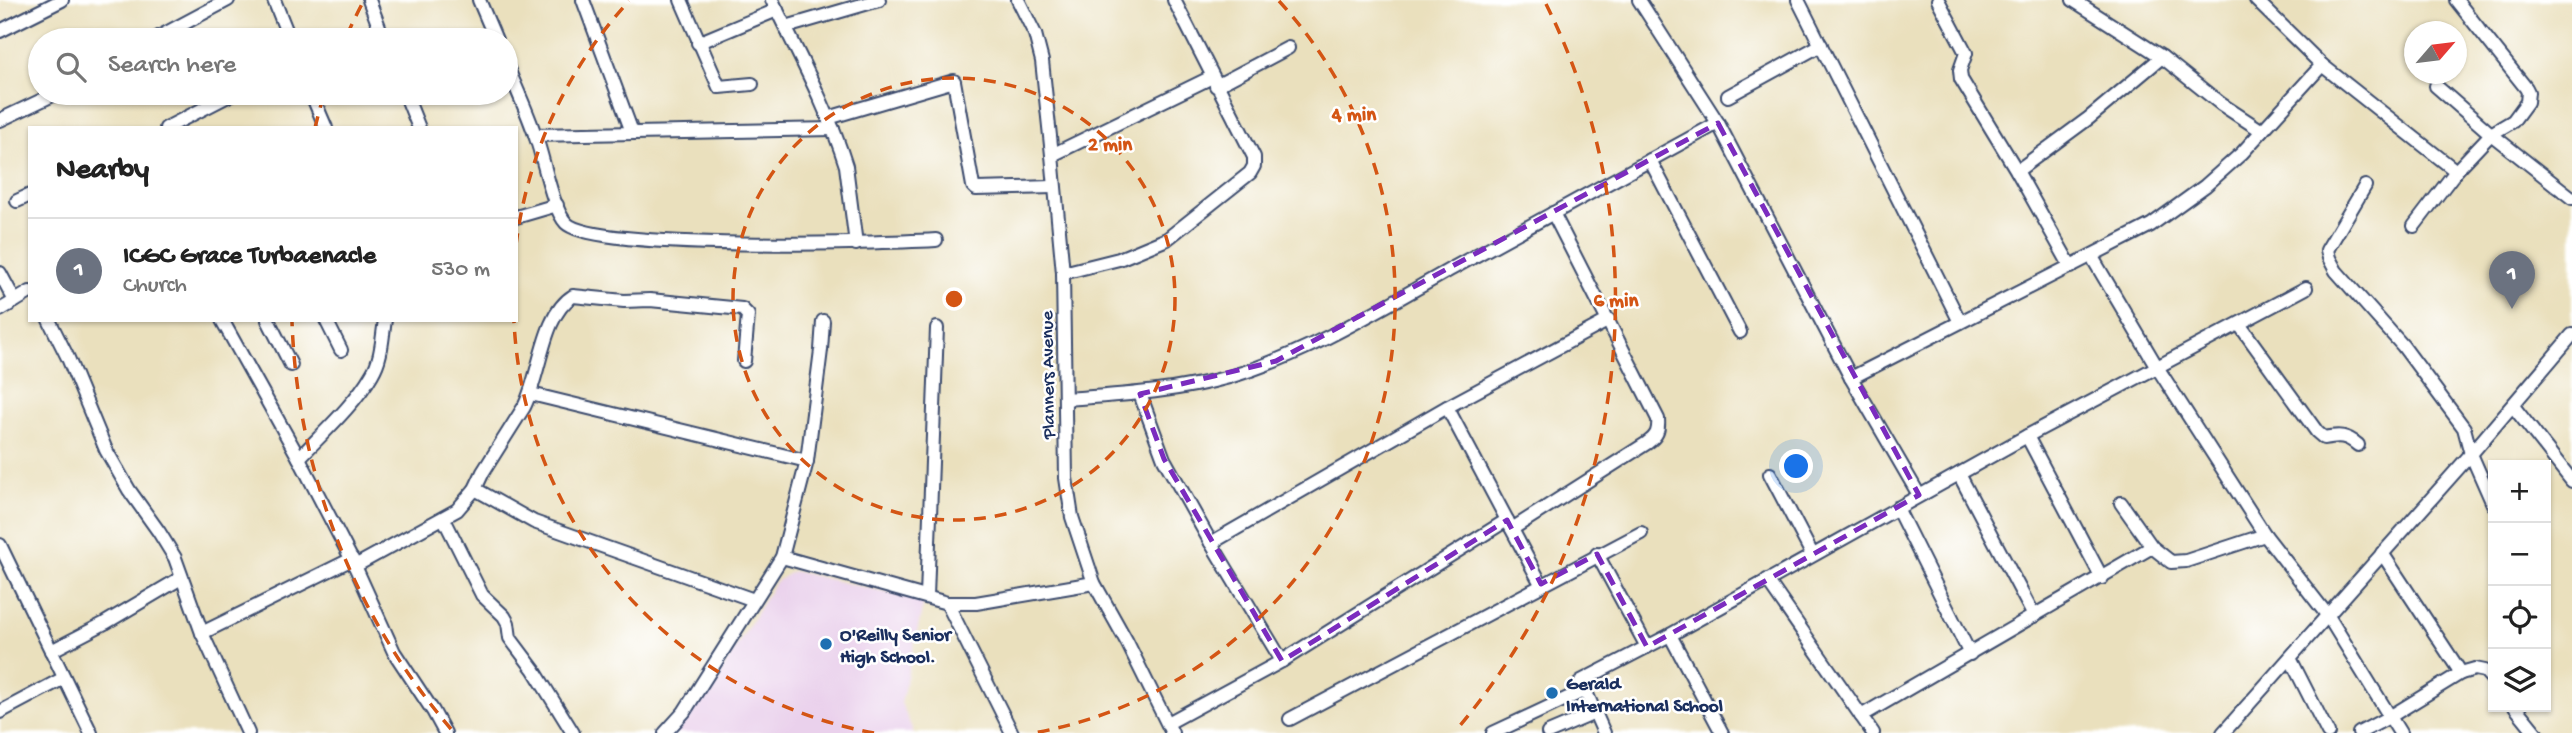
<!DOCTYPE html>
<html lang="en">
<head>
<meta charset="utf-8">
<style>
	:root { --surface:#fff; --page:#f6f6f6; --text:#222; --muted:#767676; --line:#e0e0e0; --accent:#0b8043 }
	body { margin:0; font-family:"Gochi Hand",sans-serif; background:var(--page); color:var(--text) }
	.controls { position:absolute; right:21px; bottom:21px; display:grid; overflow:hidden; border-radius:0px; box-shadow:0 2px 5px #0004 }
	.controls button { width:63px; height:63px; display:grid; place-items:center; padding:0; border:0; border-bottom:2px solid var(--line); background:var(--surface); color:var(--text); font:35px sans-serif }
	.compass { position:absolute; left:2404px; top:21px; width:63px; height:63px; border-radius:50%; background:var(--surface); box-shadow:0 2px 5px #0004; rotate:62deg }
	.you { position:absolute; left:1797px; top:467px; width:24px; height:24px; margin:-18px; border:5px solid #fff; border-radius:50%; background:#1a73e8; box-shadow:0 0 0 10px #1a73e833 }
	.badge { display:grid; place-items:center; width:46px; height:46px; border-radius:50%; background:var(--accent); color:#fff; font-size:23px; font-weight:700 }
	.pin { position:absolute; translate:-50% -58px; filter:drop-shadow(0 2px 4px #0008) }
	.pin::after { content:''; position:absolute; top:37px; width:24px; height:21px; background:inherit; clip-path:polygon(0 0,100% 0,50% 100%) }
	.list { margin:0; padding:0; list-style:none }
	h2 { display:flex; justify-content:space-between; align-items:center; height:91px; margin:0; padding:0 28px; font-size:30px }
	h2 small { font-size:23px; font-weight:400; color:var(--muted) }
	.list li { display:grid; grid-template-columns:46px 1fr auto; gap:21px; align-items:center; box-sizing:border-box; height:105px; padding:0 28px; border-top:2px solid var(--line) }
	.list b { display:block; font-size:26px; white-space:nowrap }
	.list p { margin:0; font-size:23px; white-space:nowrap; color:var(--muted) }
	.list em { font-size:23px; font-style:normal; color:var(--muted) }
	.icon { flex:none; width:38px; height:38px; fill:none; stroke:currentColor; stroke-width:2; stroke-linecap:round; stroke-linejoin:round }
	.map { position:relative; flex:none; width:2572px; height:733px; overflow:hidden }
	.search { position:absolute; background:var(--surface); box-shadow:0 2px 5px #0004; left:28px; top:28px; width:490px; height:77px; display:flex; align-items:center; gap:18px; box-sizing:border-box; padding:0 24px; border-radius:38px; color:var(--muted); font-size:26px }
	.panel { position:absolute; background:var(--surface); box-shadow:0 2px 5px #0004; left:28px; top:126px; width:490px; height:196px; border-radius:0px }
	.map>svg:first-child { display:block }
	.built { fill:#ead1ec }
	.lines { fill:none; stroke-linecap:round; stroke-linejoin:round }
	.minor-casing { stroke:#3a4a6c; stroke-width:16 }
	.minor { stroke:#fff; stroke-width:12 }
	.marked { fill:none; stroke:#7b2cbf; stroke-width:5; stroke-dasharray:14 9; stroke-linejoin:round }
	.ring { fill:none; stroke:#d45514; stroke-width:3.5; stroke-dasharray:12 9 }
	.poi-dot { fill:#1f6fb2; stroke:#fff; stroke-width:2.5 }
	.labels { text-anchor:middle; stroke-width:5; stroke-linejoin:round; paint-order:stroke }
	.street-label { font-size:19px; fill:#1b2f5e; stroke:#fff }
	.poi-label { font-size:19px; font-weight:bold; fill:#1b2f5e; stroke:#fff; text-anchor:start }
	.centre { fill:#d45514; stroke:#fff; stroke-width:3.5 }
	.ring-label { font-size:21px; text-anchor:middle; font-weight:bold; fill:#d45514; stroke:#fff; stroke-width:5; stroke-linejoin:round; paint-order:stroke }
</style>
</head>
<body>
<div class="map">
<svg width="2572" height="733" viewBox="0 0 2572 733">
	<rect width="100%" height="100%" fill="#fff"/>
	<filter id="ink" filterUnits="userSpaceOnUse"><feTurbulence type="fractalNoise" baseFrequency=".0143" numOctaves="2"/><feDisplacementMap in="SourceGraphic" scale="14" xChannelSelector="R" yChannelSelector="G"/><feConvolveMatrix kernelMatrix="1 2 1 2 8 2 1 2 1" color-interpolation-filters="sRGB"/></filter>
	<filter id="wash" filterUnits="userSpaceOnUse"><feTurbulence type="fractalNoise" baseFrequency=".00686" numOctaves="4" result="noise"/><feDisplacementMap in="SourceGraphic" scale="28" xChannelSelector="R" yChannelSelector="G"/><feGaussianBlur stdDeviation="1.57" result="paint"/><feColorMatrix in="noise" values="0 0 0 0 0 0 0 0 0 0 0 0 0 0 0 0 0 1.4 0 .05"/><feComposite in="paint" operator="in"/></filter>
	<g filter="url(#wash)">
		<rect width="100%" height="100%" fill="#eae0bd"/>
		<polygon class="built" points="793,571 924,601 901,703 914,733 672,733 713,686 775,582"/>
	</g>
	<g filter="url(#ink)">
		<g class="lines">
			<defs>
				<g id="minor">
					<polyline points="274,0 290,40"/>
					<polyline points="369,0 384,40"/>
					<polyline points="479,0 496,40"/>
					<polyline points="583,0 632,132"/>
					<polyline points="681,0 719,87 752,84"/>
					<path d="M772,0C798,54 828,108 846,166L856,244"/>
					<polyline points="1018,0 1035,34 1042,61 1052,155 1063,273 1066,478 1072,517 1094,583 1127,642 1172,733"/>
					<polyline points="1639,0 1718,123 1851,378 1919,495"/>
					<polyline points="1798,0 1960,322"/>
					<polyline points="1938,0 1966,53 1960,70 1961,79 2017,171 2071,267"/>
					<polyline points="2073,0 2162,57 2221,104 2262,131"/>
					<polyline points="2256,0 2322,65 2456,171"/>
					<polyline points="786,27 879,0"/>
					<polyline points="0,31 62,0"/>
					<polyline points="153,40 228,0"/>
					<polyline points="698,43 777,10"/>
					<path d="M506,64C516,88 528,113 536,138C544,159 552,208 566,223C594,252 883,243 936,240"/>
					<polyline points="1216,86 1288,48"/>
					<polyline points="2436,86 2491,134 2572,198"/>
					<polyline points="311,93 326,128"/>
					<polyline points="405,93 419,128"/>
					<polyline points="1728,96 1821,45"/>
					<polyline points="828,118 954,81 973,186 976,189 1053,187"/>
					<polyline points="0,120 57,93"/>
					<polyline points="166,128 234,93"/>
					<polyline points="535,135 833,129"/>
					<polyline points="1052,155 1212,77"/>
					<polyline points="1650,160 1740,332"/>
					<polyline points="2017,171 2089,118 2162,57"/>
					<polyline points="2365,186 2327,250 2329,258 2336,271 2403,346 2464,428 2471,454 2493,504"/>
					<polyline points="17,201 30,195"/>
					<polyline points="516,217 557,205"/>
					<polyline points="2414,226 2456,171 2491,134 2513,121 2527,102 2528,92 2526,88 2456,0"/>
					<polyline points="2092,257 2157,367 2265,535 2328,616 2400,733"/>
					<polyline points="0,273 15,301"/>
					<polyline points="1063,273 1119,259 1167,239 1250,173 1254,166 1254,157 1174,0"/>
					<polyline points="0,310 30,292"/>
					<polyline points="49,320 68,358 106,450 129,490 159,532 175,558 202,633 248,733"/>
					<polyline points="222,320 299,458 355,566 394,652 433,711 445,733"/>
					<polyline points="268,320 291,365"/>
					<polyline points="326,320 341,350"/>
					<path d="M2239,324L2317,432L2324,438C2340,435 2346,435 2358,445"/>
					<polyline points="1851,378 2151,225 2205,186 2242,153 2322,65"/>
					<polyline points="531,394 807,461"/>
					<polyline points="1140,394 1164,459 1211,543 1282,661"/>
					<path d="M1066,399C1120,395 1176,392 1229,377C1308,354 1381,308 1453,268C1541,220 1630,171 1718,123"/>
					<polyline points="2513,406 2572,481"/>
					<polyline points="1447,407 1541,584"/>
					<polyline points="2027,436 2102,578"/>
					<path d="M299,458C323,433 355,404 372,374C382,358 382,338 385,320"/>
					<polyline points="1770,474 1812,554"/>
					<polyline points="1959,474 2034,616"/>
					<polyline points="475,489 534,522 754,600"/>
					<polyline points="2121,503 2152,547 2171,562 2186,561 2265,535"/>
					<polyline points="1897,508 1970,654"/>
					<polyline points="444,519 482,595 504,616 508,623 510,638 534,670 573,733"/>
					<path d="M1512,529L1647,443C1657,436 1659,431 1658,419L1553,213"/>
					<polyline points="1211,543 1447,407 1609,320"/>
					<polyline points="0,545 91,733"/>
					<polyline points="2382,553 2461,673"/>
					<polyline points="1597,554 1647,647"/>
					<polyline points="782,557 947,603 976,603 1094,583"/>
					<path d="M355,566L457,510L475,489L483,472L524,407C541,374 542,315 573,296L624,301L650,300L742,309L748,315L744,361"/>
					<polyline points="1767,580 1873,733"/>
					<polyline points="927,596 937,328"/>
					<polyline points="947,603 1012,733"/>
					<polyline points="202,633 352,559"/>
					<polyline points="1670,635 1722,733"/>
					<polyline points="51,651 105,623 181,578"/>
					<polyline points="2290,658 2328,733"/>
					<polyline points="2515,707 2536,733"/>
					<polyline points="0,712 64,678"/>
					<polyline points="1861,716 2152,547"/>
					<polyline points="1290,719 1641,533"/>
					<polyline points="1168,723 1282,661 1507,520"/>
					<polyline points="665,733 684,712 782,557 807,461 821,350 823,321"/>
					<polyline points="1493,733 1585,690"/>
					<polyline points="1548,733 1595,713"/>
					<polyline points="1604,733 1581,681 1670,635 2027,436 2306,288"/>
					<polyline points="2223,733 2471,454 2572,335"/>
					<polyline points="2359,733 2391,716 2461,673 2475,669 2485,671 2493,680"/>
				</g>
			</defs>
			<use href="#minor" class="minor-casing"/>
			<use href="#minor" class="minor"/>
		</g>
	</g>
	<path class="marked" d="M1718,123L1919,495L1647,647L1597,554L1541,584L1507,520L1282,661L1164,459L1140,394L1276,361Z"/>
	<g class="ring">
		<circle cx="954" cy="299" r="221"/>
		<path d="M874 733A441 441 0 0 1 514 322M516 245A441 441 0 0 1 629 1M1279 1A441 441 0 0 1 1034 733"/>
		<path d="M451 729A662 662 0 0 1 292 322M315 128A662 662 0 0 1 324 94M347 35A662 662 0 0 1 362 4M1546 4A662 662 0 0 1 1457 729"/>
	</g>
	<g class="poi-dot">
		<circle cx="826" cy="644" r="7"/>
		<circle cx="1552" cy="693" r="7"/>
	</g>
	<g class="labels">
		<g class="street-label">
			<text transform="translate(1046 375) rotate(-91)" y="7">Planners Avenue</text>
		</g>
		<g class="poi-label">
			<text x="840" y="640">O'Reilly Senior<tspan x="840" dy="22">High School.</tspan></text>
			<text x="1566" y="689">Gerald<tspan x="1566" dy="22">International School</tspan></text>
		</g>
	</g>
	<circle cx="954" cy="299" r="10" class="centre"/>
	<g class="ring-label">
		<text x="1354" y="120">4 min</text>
		<text x="1110" y="150">2 min</text>
		<text x="1616" y="306">6 min</text>
	</g>
</svg>
<div class="controls">
<button>+</button>
<button>−</button>
<button><svg class="icon" aria-label="locate" viewBox="0 0 24 24"><circle cx="12" cy="12" r="6"/><path d="M12 2v4M12 18v4M2 12h4M18 12h4"/></svg></button>
<button><svg class="icon" aria-label="layers" viewBox="0 0 24 24"><path d="M12 4l9 5-9 5-9-5zM3 14l9 5 9-5"/></svg></button>
</div>
<svg class="compass" viewBox="-18 -18 36 36"><path d="M0-13l5 13h-10z" fill="#e53935"/><path d="M0 13l5-13h-10z" fill="#767676"/></svg>
<div class="you"></div>
<div class="pin badge" style="left:2512px;top:309px;background:#6b7280">1</div>
<div class="search"><svg class="icon" aria-label="search" viewBox="0 0 24 24"><circle cx="10" cy="10" r="6"/><path d="M15 15l6 6"/></svg>Search here</div>
<section class="panel">
<h2>Nearby<small></small></h2>
<ul class="list">
<li><span class="badge" style="background:#6b7280">1</span><div><b>ICGC Grace Turbaenacle</b><p>Church</p></div><em>530 m</em></li>
</ul>
</section>
</div>
</body>
</html>
